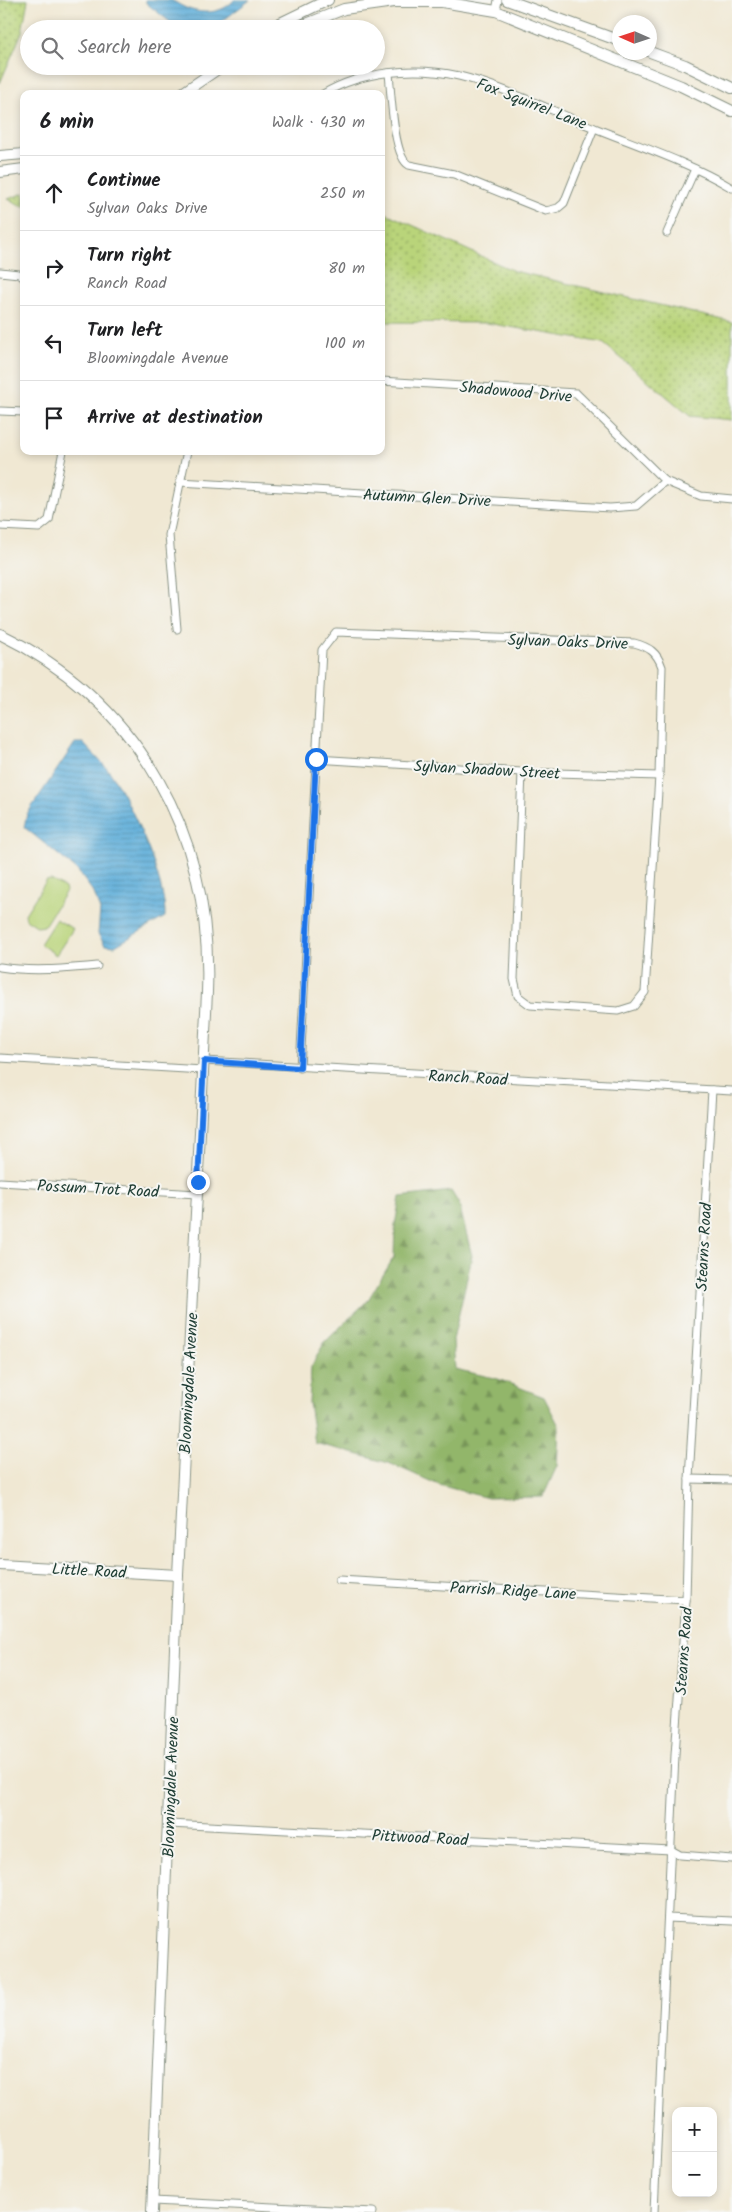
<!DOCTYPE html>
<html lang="en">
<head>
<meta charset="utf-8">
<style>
	:root { --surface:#fff; --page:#f2f2f2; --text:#202124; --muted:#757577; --line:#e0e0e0 }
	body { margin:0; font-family:Kalam,sans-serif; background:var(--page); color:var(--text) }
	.controls { position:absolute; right:15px; bottom:15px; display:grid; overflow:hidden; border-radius:10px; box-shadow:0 2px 8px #0003 }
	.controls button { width:45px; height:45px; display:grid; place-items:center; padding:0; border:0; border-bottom:1px solid var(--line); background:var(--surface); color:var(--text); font:25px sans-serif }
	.compass { position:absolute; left:612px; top:15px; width:45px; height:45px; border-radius:50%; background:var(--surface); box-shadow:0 2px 8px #0003; rotate:273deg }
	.stop { position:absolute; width:15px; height:15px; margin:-11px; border:4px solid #1a73e8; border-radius:50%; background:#fff }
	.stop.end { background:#1a73e8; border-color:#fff; box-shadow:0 1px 5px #0008 }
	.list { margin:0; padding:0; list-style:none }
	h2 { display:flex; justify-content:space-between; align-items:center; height:65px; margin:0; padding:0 20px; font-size:21px }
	h2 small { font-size:16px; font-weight:400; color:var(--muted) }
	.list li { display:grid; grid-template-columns:32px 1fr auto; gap:15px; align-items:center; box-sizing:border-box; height:75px; padding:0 20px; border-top:1px solid var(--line) }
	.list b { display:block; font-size:19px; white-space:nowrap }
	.list p { margin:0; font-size:16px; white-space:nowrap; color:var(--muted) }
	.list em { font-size:16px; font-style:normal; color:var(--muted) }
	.icon { flex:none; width:28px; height:28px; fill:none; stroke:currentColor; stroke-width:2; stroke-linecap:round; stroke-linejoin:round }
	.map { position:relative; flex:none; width:732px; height:2212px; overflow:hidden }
	.search { position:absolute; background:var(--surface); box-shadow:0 2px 8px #0003; left:20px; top:20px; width:365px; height:55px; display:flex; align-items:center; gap:12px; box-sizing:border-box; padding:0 18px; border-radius:28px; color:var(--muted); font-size:19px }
	.panel { position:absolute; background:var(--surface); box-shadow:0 2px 8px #0003; left:20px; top:90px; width:365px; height:365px; border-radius:10px }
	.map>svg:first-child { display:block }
	.grass { fill:url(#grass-dots); stroke:#6c8857 }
	.forest { fill:url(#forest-firs); stroke:#587a4f }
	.pitch { fill:#b9d47a; stroke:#6c8857 }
	.water { fill:url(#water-rules); stroke:#407687 }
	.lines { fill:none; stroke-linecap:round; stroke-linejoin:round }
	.street-casing { stroke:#889284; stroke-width:9 }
	.secondary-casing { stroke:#889284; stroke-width:12 }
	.street { stroke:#fff; stroke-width:7 }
	.secondary { stroke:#fff; stroke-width:10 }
	.route { stroke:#1a73e8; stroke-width:6 }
	.labels { text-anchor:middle; stroke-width:4; stroke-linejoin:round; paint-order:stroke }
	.street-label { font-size:16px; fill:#1f3d34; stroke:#f6f6f2 }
</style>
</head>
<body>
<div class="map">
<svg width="732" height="2212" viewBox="0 0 732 2212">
	<defs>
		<pattern id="grass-dots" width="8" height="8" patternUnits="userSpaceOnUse" patternTransform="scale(1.25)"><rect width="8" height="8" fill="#b9d47a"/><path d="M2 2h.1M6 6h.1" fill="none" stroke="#96ad65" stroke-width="1.8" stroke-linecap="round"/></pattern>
		<pattern id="forest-firs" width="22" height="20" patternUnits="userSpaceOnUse" patternTransform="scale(1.25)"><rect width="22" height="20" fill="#92b66a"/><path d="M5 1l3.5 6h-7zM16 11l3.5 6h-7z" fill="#779558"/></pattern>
		<pattern id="water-rules" width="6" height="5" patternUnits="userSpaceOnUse" patternTransform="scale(1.25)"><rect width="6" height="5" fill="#60afda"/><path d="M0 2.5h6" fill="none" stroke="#4f90b2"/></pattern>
	</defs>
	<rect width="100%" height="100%" fill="#f6f6f2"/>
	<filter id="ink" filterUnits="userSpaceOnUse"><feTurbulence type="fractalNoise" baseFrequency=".02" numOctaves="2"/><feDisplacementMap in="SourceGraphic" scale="10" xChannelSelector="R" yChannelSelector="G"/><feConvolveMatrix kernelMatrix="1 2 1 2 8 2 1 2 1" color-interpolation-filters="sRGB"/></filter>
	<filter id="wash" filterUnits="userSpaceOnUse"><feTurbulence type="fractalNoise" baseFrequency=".0096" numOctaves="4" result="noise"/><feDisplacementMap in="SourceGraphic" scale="20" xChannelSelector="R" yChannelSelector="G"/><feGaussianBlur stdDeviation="1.12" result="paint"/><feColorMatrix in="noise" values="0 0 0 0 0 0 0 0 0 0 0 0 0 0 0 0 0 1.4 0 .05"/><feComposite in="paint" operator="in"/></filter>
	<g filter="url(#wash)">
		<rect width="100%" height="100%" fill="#f0e8d3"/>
		<g class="grass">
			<polygon points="0,0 28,0 22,32 0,83"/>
			<polygon points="24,193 24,207 8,199"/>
			<polygon points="381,211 514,271 732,322 732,420 690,416 603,343 487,323 381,322"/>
		</g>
		<polygon class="forest" points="451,1191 459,1204 472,1256 453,1340 455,1369 498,1379 544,1397 559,1426 557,1466 543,1497 488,1498 439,1485 389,1463 315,1443 309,1403 311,1367 324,1343 368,1300 394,1257 395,1225 400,1197"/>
		<g class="pitch">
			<polygon points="51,880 65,888 66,891 44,926 38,927 26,919 25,914 46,881"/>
			<polygon points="56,919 73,929 56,955 40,944"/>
		</g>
		<g class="water">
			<path d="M146,0C153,0 162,0 170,0C175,1 179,5 184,7C201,15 222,14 234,0H250L212,29H179L146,3Z"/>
			<path d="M75,743H83C91,752 101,761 109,771C130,800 167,883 165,917L115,946L105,945L98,934L100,910L94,893L77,870L24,827L27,814Z"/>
		</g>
	</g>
	<g filter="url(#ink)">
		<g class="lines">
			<defs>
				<g id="street">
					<polyline points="496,11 498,0"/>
					<path d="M389,73C391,92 393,157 409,165L454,174L546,211L558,208L564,203L594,128"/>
					<path d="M323,94C361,71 415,66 459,76C505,87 552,111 597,129C642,147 690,163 732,188"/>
					<polyline points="667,233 695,169"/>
					<polyline points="0,272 19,274 24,278"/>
					<polyline points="381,381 576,393 665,481 701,496 732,499"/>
					<polyline points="0,411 24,412"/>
					<polyline points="180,482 610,508 636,506 665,481"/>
					<polyline points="0,526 39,528 49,520 63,451"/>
					<polyline points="177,629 169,535 187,451"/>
					<polyline points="316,759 522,772 659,776"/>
					<path d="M0,967C33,972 64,969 97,966"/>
					<polyline points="0,1058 203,1070"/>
					<polyline points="204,1061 732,1091"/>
					<path d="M300,1068L322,650L336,632L634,643C649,647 657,652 662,667L659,776L645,992L634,1006L618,1011L530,1005L518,996L514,979L522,772"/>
					<polyline points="0,1182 197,1194"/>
					<polyline points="689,1479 732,1480"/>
					<polyline points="339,1580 686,1600"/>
					<polyline points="169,1824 671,1850 680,1855 732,1859"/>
					<polyline points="668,1918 732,1921"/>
					<polyline points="153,2201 373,2212"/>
					<polyline points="654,2212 675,1755 686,1600 689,1479 712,1090"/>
				</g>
				<g id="secondary">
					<polyline points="507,0 620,41"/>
					<polyline points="268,29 328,0"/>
					<polyline points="294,29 344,9 394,2 442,2 496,11 681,86 732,111"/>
					<polyline points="650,52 685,65 732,88"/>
					<polyline points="181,94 222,66"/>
					<polyline points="0,156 24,154"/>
					<polyline points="0,172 24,169"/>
					<path d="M0,634C141,703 213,837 207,992L178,1575L152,2212"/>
					<polyline points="0,1565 178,1575"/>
				</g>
			</defs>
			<use href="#street" class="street-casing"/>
			<use href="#secondary" class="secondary-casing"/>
			<use href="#street" class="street"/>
			<use href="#secondary" class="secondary"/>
		</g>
	</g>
	<g class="lines" filter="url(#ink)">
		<polyline class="route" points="198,1182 204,1061 300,1068 316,759"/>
	</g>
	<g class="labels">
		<g class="street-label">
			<text transform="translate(532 103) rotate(21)" y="6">Fox Squirrel Lane</text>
			<text transform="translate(516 391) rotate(5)" y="6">Shadowood Drive</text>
			<text transform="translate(427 497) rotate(3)" y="6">Autumn Glen Drive</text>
			<text transform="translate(568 641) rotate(2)" y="6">Sylvan Oaks Drive</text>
			<text transform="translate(487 769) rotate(3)" y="6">Sylvan Shadow Street</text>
			<text transform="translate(468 1077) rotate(3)" y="6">Ranch Road</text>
			<text transform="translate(98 1188) rotate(3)" y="6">Possum Trot Road</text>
			<text transform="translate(703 1247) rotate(-87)" y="6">Stearns Road</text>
			<text transform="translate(188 1383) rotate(-87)" y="6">Bloomingdale Avenue</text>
			<text transform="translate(89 1570) rotate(3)" y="6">Little Road</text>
			<text transform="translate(513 1590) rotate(3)" y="6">Parrish Ridge Lane</text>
			<text transform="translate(683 1651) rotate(-86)" y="6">Stearns Road</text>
			<text transform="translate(170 1787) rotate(-88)" y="6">Bloomingdale Avenue</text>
			<text transform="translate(420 1837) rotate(3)" y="6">Pittwood Road</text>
		</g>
	</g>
</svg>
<div class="controls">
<button>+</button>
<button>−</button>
</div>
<svg class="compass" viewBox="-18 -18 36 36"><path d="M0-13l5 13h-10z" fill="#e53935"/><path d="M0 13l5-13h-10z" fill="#757577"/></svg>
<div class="stop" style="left:316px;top:759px"></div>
<div class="stop end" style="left:198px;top:1182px"></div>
<div class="search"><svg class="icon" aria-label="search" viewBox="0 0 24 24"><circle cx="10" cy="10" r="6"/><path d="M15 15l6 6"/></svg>Search here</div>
<section class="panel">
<h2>6 min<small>Walk · 430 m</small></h2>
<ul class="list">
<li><svg class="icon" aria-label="ahead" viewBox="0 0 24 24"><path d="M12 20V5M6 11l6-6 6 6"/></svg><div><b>Continue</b><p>Sylvan Oaks Drive</p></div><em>250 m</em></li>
<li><svg class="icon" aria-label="right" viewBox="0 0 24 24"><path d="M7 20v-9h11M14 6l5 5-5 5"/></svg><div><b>Turn right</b><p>Ranch Road</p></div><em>80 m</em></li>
<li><svg class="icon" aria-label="left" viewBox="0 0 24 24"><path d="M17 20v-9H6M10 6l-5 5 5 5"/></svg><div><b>Turn left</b><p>Bloomingdale Avenue</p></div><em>100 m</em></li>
<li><svg class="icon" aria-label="arrive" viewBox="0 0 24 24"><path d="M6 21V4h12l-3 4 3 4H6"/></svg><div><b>Arrive at destination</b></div></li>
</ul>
</section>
</div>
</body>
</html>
